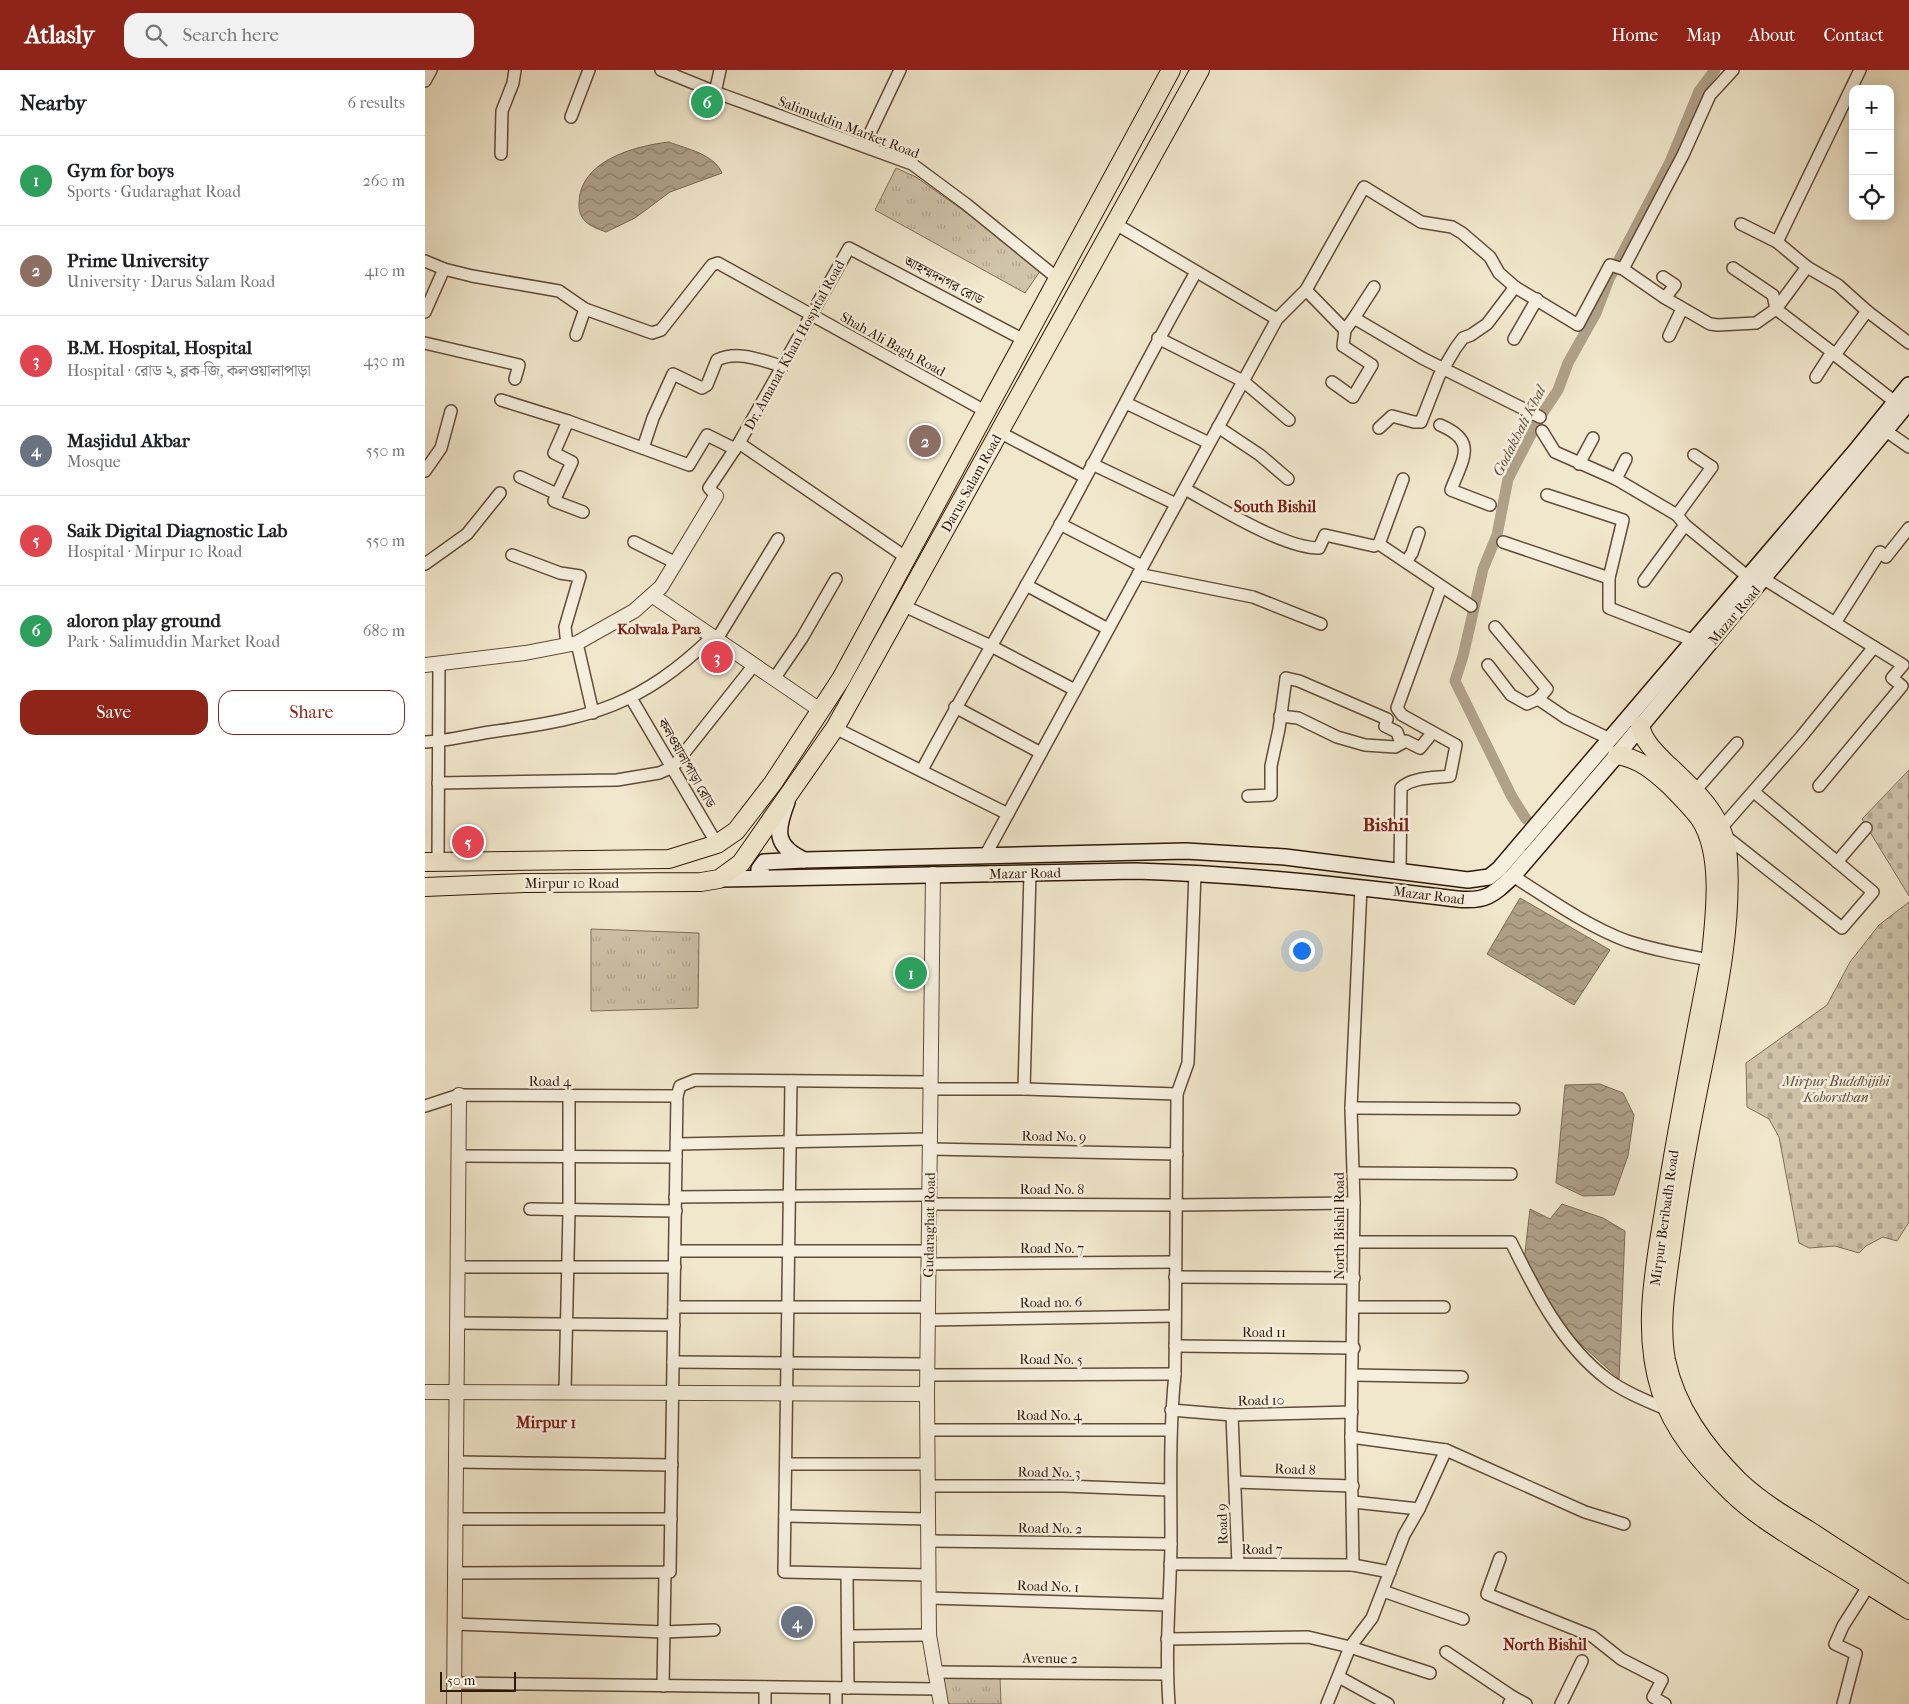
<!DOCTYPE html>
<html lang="en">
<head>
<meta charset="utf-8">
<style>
	:root { --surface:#fff; --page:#f2f2f2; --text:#202124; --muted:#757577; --line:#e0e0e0; --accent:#8f2418 }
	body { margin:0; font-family:"IM FELL French Canon","Noto Serif Bengali",serif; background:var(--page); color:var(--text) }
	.controls { position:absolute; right:15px; top:15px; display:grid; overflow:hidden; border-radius:10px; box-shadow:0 2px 12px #0003 }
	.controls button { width:45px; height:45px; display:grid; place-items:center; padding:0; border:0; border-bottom:1px solid var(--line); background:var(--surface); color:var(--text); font:25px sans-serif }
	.scale { position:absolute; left:15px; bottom:12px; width:76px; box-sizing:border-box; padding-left:5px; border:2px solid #301908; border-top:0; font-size:14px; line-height:18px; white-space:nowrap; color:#301908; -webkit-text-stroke:4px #f6efde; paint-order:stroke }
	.you { position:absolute; left:876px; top:880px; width:18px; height:18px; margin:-12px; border:4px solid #fff; border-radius:50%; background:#1a73e8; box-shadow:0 0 0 8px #1a73e833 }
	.badge { display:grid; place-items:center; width:32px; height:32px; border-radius:50%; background:var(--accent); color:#fff; font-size:16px; font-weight:700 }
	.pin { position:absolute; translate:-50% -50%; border:2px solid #fff; box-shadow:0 1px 5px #0006 }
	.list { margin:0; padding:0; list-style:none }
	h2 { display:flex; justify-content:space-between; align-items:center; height:65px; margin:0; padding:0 20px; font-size:21px }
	h2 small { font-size:16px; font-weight:400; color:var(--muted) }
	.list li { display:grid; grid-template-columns:32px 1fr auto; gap:15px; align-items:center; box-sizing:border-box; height:90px; padding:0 20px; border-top:1px solid var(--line) }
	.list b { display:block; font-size:19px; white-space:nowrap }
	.list p { margin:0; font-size:16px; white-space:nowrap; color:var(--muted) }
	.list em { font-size:16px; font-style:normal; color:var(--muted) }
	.actions { display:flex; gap:10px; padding:15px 20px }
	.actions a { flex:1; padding:11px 0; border:1px solid var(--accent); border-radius:15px; text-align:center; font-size:18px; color:var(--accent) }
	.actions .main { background:var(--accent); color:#fff }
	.icon { flex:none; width:28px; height:28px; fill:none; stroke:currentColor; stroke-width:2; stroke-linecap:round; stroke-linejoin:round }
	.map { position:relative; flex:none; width:1484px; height:1634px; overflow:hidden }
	header { display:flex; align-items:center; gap:30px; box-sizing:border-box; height:70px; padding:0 25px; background:var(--accent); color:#fff }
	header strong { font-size:24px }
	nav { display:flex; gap:28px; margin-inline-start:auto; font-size:18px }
	.search { width:350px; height:45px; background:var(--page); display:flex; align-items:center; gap:12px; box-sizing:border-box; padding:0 18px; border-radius:15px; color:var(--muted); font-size:19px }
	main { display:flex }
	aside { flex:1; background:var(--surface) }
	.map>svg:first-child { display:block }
	.cemetery { fill:url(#cemetery-stones); stroke:#806e5a }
	.park { fill:url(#park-tufts); stroke:#806e5a }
	.water { fill:url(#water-waves); stroke:#7c6b55 }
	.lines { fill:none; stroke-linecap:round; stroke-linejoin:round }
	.canal { stroke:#afa189; stroke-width:11 }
	.minor-casing { stroke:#604c39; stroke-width:14 }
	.tertiary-casing { stroke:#604c39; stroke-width:16 }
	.secondary-casing { stroke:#301908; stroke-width:18 }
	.primary-casing { stroke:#301908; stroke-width:20 }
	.trunk-casing { stroke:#301908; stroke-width:20 }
	.minor { stroke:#f6efde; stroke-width:11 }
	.tertiary { stroke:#f6efde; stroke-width:14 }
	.secondary { stroke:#f6efde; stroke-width:15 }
	.primary { stroke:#f1e7cc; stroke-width:18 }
	.trunk { stroke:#f1e7cc; stroke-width:18 }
	.labels { text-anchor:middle; stroke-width:5; stroke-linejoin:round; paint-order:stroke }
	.street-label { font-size:14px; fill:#301908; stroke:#f6efde }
	.park-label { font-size:14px; font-style:italic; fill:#604c39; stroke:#f6efde }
	.water-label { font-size:15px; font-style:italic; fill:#634f3c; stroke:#f6efde }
	.neighbourhood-label { font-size:15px; font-weight:bold; fill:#7a1f14; stroke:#f6efde }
	.quarter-label { font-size:16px; font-weight:bold; fill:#7a1f14; stroke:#f6efde }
	.district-label { font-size:19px; font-weight:bold; fill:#7a1f14; stroke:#f6efde }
</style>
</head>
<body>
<header>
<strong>Atlasly</strong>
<div class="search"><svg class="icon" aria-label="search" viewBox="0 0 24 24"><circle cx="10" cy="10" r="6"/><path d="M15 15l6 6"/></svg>Search here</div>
<nav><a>Home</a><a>Map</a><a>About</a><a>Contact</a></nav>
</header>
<main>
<aside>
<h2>Nearby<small>6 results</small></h2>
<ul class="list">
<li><span class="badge" style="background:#2e9e5b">1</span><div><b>Gym for boys</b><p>Sports · Gudaraghat Road</p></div><em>260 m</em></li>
<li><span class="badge" style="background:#8d6e63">2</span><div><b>Prime University</b><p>University · Darus Salam Road</p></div><em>410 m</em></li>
<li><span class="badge" style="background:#e0444e">3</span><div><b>B.M. Hospital, Hospital</b><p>Hospital · রোড ২, ব্লক-জি, কলওয়ালাপাড়া</p></div><em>430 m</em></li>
<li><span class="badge" style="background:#6b7280">4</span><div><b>Masjidul Akbar</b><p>Mosque</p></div><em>550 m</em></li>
<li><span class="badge" style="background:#e0444e">5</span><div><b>Saik Digital Diagnostic Lab</b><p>Hospital · Mirpur 10 Road</p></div><em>550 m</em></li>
<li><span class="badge" style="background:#2e9e5b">6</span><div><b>aloron play ground</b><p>Park · Salimuddin Market Road</p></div><em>680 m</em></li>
</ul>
<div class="actions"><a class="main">Save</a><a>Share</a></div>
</aside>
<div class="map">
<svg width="1484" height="1634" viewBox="0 0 1484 1634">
	<defs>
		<pattern id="cemetery-stones" width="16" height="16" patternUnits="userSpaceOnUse" patternTransform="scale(1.25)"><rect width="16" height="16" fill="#d0c4ab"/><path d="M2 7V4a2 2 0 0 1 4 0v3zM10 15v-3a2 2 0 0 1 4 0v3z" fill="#b3a892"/></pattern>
		<pattern id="park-tufts" width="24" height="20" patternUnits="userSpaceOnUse" patternTransform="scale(1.25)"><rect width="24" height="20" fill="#d0c4ab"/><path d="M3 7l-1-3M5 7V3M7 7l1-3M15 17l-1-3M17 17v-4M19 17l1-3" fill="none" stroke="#b3a892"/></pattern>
		<pattern id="water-waves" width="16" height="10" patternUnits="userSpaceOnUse" patternTransform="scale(1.25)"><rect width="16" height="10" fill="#afa189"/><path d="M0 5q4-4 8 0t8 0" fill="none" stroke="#8f826e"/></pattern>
	</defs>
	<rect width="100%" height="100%" fill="#f1e7cc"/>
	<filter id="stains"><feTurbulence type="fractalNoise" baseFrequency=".004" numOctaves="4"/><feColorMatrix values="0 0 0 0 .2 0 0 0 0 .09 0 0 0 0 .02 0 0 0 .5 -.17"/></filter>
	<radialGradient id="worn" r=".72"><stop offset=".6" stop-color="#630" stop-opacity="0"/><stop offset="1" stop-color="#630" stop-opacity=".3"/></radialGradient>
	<g class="cemetery">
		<polygon points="1484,700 1484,826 1437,749"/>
		<polygon points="1484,832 1484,1152 1472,1171 1458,1167 1441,1176 1434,1183 1410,1176 1384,1178 1374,1173 1354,1067 1344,1049 1322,1037 1321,993 1402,935 1425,892 1454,855"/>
	</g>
	<g class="park">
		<polygon points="471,98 491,107 618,197 600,223 450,140"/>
		<polygon points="166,859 274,863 273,938 166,941"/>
		<polygon points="513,1605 575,1607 576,1634 520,1634"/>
	</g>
	<g class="water">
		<path d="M244,72C262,79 289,84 297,103L245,122L210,148L181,162C167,157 154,152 154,135C153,91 209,76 244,72Z"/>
		<polygon points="1095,828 1185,880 1149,935 1062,884"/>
		<polygon points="1175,1014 1198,1023 1209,1045 1203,1086 1189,1125 1158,1126 1131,1113 1140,1015"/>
		<polygon points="1137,1134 1178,1148 1200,1161 1194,1309 1146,1265 1124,1235 1099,1191 1105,1139 1125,1149"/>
	</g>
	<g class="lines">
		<polyline class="canal" points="1101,749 1087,727 1030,611 1038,586 1058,499 1072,465 1083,409 1115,347 1133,320 1143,293 1171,243 1184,209 1245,92 1274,21 1290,0"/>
		<defs>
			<g id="minor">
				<polyline points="236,0 298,25 487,94 541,134 632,208"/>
				<polyline points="0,11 6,0"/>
				<polyline points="290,23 295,0"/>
				<polyline points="146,47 164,0"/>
				<polyline points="442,77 446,61 475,0"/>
				<polyline points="76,84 77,41 88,13 90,0"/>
				<polyline points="689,153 852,249"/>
				<polyline points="1316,154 1352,172 1382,197 1413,215 1442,241 1484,273"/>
				<polyline points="1352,172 1435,0"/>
				<polyline points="0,191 19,199 47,206 134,221 160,239 227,263 236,260 287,195 293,193 560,341"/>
				<polyline points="1308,198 1348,225 1351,239 1407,282"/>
				<polyline points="1198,199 1258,85 1285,25 1308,0"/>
				<polyline points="1238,207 1250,215 1240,228"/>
				<polyline points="881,220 920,260 929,248 997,288 1115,347"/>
				<polyline points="1442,241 1410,285 1470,332"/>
				<polyline points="0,242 19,199"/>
				<polyline points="929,248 949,217"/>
				<polyline points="151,265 160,239"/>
				<polyline points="1244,266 1257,239"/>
				<polyline points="733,268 818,311 864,350"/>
				<polyline points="1089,269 1112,229"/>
				<polyline points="0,273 94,295 90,309"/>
				<polyline points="1391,307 1407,282 1410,285"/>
				<polyline points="907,312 928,327 947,295 918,276 920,260"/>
				<polyline points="76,330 143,351"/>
				<polyline points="701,333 784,373"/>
				<path d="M1015,355C1053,371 1038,388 1026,420L1065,435"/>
				<polyline points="793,357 835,385 863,409"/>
				<polyline points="954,358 967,346 989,352 996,352 1014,306 1030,279 1038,268 1046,265 1062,254 1090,217"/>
				<polyline points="1117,361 1130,382 1191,409 1252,445 1260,455 1322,506"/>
				<polyline points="1461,361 1484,377"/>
				<polyline points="574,362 660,407"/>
				<polyline points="314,373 482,488"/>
				<path d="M218,378L228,348L248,304L277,318L282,315L292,290C312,280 336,290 356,296"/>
				<polyline points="667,394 751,434"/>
				<polyline points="1154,394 1168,368"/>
				<polyline points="0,401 16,378 26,341"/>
				<polyline points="95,407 132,424"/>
				<polyline points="1191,409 1201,389"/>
				<path d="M760,419C793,437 858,478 894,478L900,465L949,476L954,474L1046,536"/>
				<polyline points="1122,425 1198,450 1184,508 1184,538 1267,570"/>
				<polyline points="291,426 284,418 314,373 424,178 599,270"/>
				<polyline points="158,442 129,431 147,392 129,383 143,351 264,395 282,365 310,379"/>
				<polyline points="1252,445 1287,397 1269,385"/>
				<polyline points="635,454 717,496"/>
				<polyline points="209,472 251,493"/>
				<polyline points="1078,472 1184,508"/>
				<polyline points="954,474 978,409"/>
				<polyline points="87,485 135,503 155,506 140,557 142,575"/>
				<polyline points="981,492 987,483 994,463"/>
				<polyline points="0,494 42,464 75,423"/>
				<polyline points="713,504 828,527 896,554"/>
				<polyline points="1339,509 1478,595 1467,608 1477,616 1394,716"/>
				<polyline points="1219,511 1260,455"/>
				<polyline points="601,515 683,559"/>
				<polyline points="479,536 566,576 650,620"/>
				<polyline points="1410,553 1455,482 1461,487 1484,458"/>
				<polyline points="1070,557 1122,619 1113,629"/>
				<polyline points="292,569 353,469"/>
				<polyline points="152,573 168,643"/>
				<polyline points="1063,595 1086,625 1102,634 1113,629 1141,648 1185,669"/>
				<polyline points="349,609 377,568 411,509"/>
				<polyline points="206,628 292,774"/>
				<polyline points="530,637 616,683"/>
				<polyline points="855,646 873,648 912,667 940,675 970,677 981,671 995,678 1004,667"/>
				<polyline points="410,658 583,744"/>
				<path d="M0,672C24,671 48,664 72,661C168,648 216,635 287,567"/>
				<path d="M497,700C541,617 590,537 635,455C681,371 724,285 771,202"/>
				<polyline points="13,713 192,710 234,703 248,697 329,595"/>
				<polyline points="1270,721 1312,673"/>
				<polyline points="823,726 846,725 846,696 854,659 861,608 874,611 962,649 960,656 972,662 974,668 977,671"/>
				<polyline points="1297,757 1376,667 1449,577"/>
				<polyline points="1299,765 1417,858 1448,822 1329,722"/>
				<polyline points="560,786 852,249 881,220 939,117 996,152 1027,157 1037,163 1065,187 1074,203 1090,217 1153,255 1185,195 1198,199 1240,228 1285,254 1293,255 1331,253 1351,239 1382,197"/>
				<polyline points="13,792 14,594"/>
				<polyline points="1412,792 1441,758"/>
				<path d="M975,801L976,718C986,707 1011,708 1025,706L1031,675L977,645L972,638L1016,517"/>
				<path d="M1088,806C1124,829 1162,856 1202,871C1229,880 1257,885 1285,890"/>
				<polyline points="366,1011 359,1502 504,1505"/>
				<polyline points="506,1019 599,1019 752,1024"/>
				<polyline points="599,1019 605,803"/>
				<polyline points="0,1036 34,1025 252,1026"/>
				<polyline points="926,1038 1089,1039"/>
				<polyline points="252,1074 505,1069"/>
				<polyline points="505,1079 752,1084"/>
				<polyline points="34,1086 251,1087"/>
				<polyline points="928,1103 1086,1104"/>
				<polyline points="250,1127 505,1125"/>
				<polyline points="505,1134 750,1135 929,1133"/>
				<polyline points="105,1139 251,1141"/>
				<path d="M929,1172H1086C1110,1221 1137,1275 1182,1309C1199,1322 1222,1331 1243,1340"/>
				<polyline points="250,1181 504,1181"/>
				<polyline points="504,1194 750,1192"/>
				<polyline points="33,1197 250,1197"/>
				<polyline points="750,1207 929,1208"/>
				<polyline points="249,1237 503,1237"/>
				<polyline points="929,1237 1019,1237"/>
				<polyline points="503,1250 750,1246"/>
				<polyline points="33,1253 249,1255"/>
				<polyline points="750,1276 929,1278"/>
				<polyline points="248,1292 503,1294"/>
				<polyline points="503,1305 750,1304"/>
				<polyline points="929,1305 1037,1307"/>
				<polyline points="140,1322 144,1141 144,1026"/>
				<polyline points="746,1340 807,1345 927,1342"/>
				<polyline points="807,1345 813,1494"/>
				<polyline points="503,1360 746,1360"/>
				<polyline points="926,1367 1021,1380 1160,1442 1199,1454"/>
				<polyline points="32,1392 247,1395"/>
				<polyline points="361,1394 503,1394"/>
				<polyline points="810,1412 928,1416"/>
				<polyline points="503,1416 639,1416 744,1420"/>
				<polyline points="928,1432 994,1439"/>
				<polyline points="360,1446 504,1449"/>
				<polyline points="31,1449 246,1449"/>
				<polyline points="504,1471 746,1474"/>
				<polyline points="1075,1488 1062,1524 1167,1566 1196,1589 1237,1610 1228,1627 1240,1634"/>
				<polyline points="745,1494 928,1495 965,1502"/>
				<polyline points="928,1495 926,1367 929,1133 926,1038 936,817"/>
				<polyline points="30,1503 245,1502 251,1087 252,1026 255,1016 270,1010 506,1012"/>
				<polyline points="422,1504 423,1618"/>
				<polyline points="958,1521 1038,1549"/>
				<polyline points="504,1528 742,1535"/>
				<polyline points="30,1554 239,1562 289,1560"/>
				<polyline points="423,1566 504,1565"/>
				<polyline points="742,1569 883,1567 925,1577 1005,1603"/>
				<polyline points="1021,1582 1088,1627 1084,1634"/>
				<polyline points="509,1602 742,1604"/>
				<polyline points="914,1607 963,1634"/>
				<polyline points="29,1613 512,1619"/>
				<polyline points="238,1616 240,1502"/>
				<polyline points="1088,1627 1101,1634"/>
				<polyline points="340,1634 340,1617"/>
				<polyline points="411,1634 411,1618"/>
				<path d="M744,1634C740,1580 745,1528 746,1475C746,1418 744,1361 750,1304L752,1024L763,993L770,802"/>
				<polyline points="902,1634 925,1577 947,1548 979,1465 994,1439 1021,1380"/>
				<polyline points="1136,1634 1157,1591"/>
				<polyline points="1418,1634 1431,1584 1410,1574 1418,1556 1444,1515"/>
			</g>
			<g id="tertiary">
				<polyline points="228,526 395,640"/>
				<polyline points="0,595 100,583 152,573 209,541 236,517 291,426"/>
				<polyline points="508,804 502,1324 504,1565 516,1634"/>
				<polyline points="0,1322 502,1324"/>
				<polyline points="29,1634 34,1025"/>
			</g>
			<g id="secondary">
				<path d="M362,732C351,761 349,776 379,790L761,781L860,787L1043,810L1064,807L1074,799L1433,378L1484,315"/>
				<polyline points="339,807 334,799 339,792 379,790"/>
				<path d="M294,809L711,801C819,804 925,816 1032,829C1061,832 1068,825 1088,806L1192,685L1484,332"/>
			</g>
			<g id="primary">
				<polyline points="0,792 244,789 292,774 311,761 348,713 416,609 746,0"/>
				<polyline points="0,817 99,813 276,812 294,809 316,793 410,658 775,0"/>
			</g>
			<g id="trunk">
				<path d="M1215,656C1219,672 1230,682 1241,693C1270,720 1301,747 1303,789C1307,855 1293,921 1280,986C1267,1048 1255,1110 1247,1173C1242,1211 1234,1252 1241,1290C1251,1338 1280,1377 1314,1411C1335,1431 1360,1446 1385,1461C1418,1483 1451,1504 1484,1525"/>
				<path d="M1192,685C1213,688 1228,700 1244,715C1255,726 1266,737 1275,749C1298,784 1290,845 1286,884C1270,968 1253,1051 1240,1135C1230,1196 1216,1261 1236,1322C1248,1361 1278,1395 1307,1423C1332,1447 1362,1464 1390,1482C1422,1501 1453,1521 1484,1540"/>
			</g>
		</defs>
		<use href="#minor" class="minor-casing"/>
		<use href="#tertiary" class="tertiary-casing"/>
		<use href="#secondary" class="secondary-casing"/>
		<use href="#primary" class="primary-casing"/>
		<use href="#trunk" class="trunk-casing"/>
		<use href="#minor" class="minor"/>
		<use href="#tertiary" class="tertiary"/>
		<use href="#secondary" class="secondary"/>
		<use href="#primary" class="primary"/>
		<use href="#trunk" class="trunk"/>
	</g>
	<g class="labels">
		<g class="street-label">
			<text transform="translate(424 57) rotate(21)" y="5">Salimuddin Market Road</text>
			<text transform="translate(519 210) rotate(28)" y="5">আহম্মদনগর রোড</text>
			<text transform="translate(468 274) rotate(29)" y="5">Shah Ali Bagh Road</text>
			<text transform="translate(369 275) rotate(-61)" y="5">Dr. Amanat Khan Hospital Road</text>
			<text transform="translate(546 413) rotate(-61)" y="5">Darus Salam Road</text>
			<text transform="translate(1309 545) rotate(-50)" y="5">Mazar Road</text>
			<text transform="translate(262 693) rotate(60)" y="5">কলওয়ালাপাড়া রোড</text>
			<text transform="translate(600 803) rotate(-1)" y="5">Mazar Road</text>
			<text x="147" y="818">Mirpur 10 Road</text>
			<text transform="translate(1004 825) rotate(7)" y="5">Mazar Road</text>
			<text x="125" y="1016">Road 4</text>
			<text transform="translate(629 1066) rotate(1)" y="5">Road No. 9</text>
			<text x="627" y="1124">Road No. 8</text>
			<text transform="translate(1239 1148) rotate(-82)" y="5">Mirpur Beribadh Road</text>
			<text transform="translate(504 1155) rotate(-89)" y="5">Gudaraghat Road</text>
			<text transform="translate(914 1156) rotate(-90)" y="5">North Bishil Road</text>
			<text x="627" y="1183">Road No. 7</text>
			<text transform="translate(626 1232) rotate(-1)" y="5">Road no. 6</text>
			<text x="839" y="1267">Road 11</text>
			<text x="626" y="1294">Road No. 5</text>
			<text transform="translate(836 1330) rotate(-1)" y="5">Road 10</text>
			<text x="624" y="1350">Road No. 4</text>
			<text transform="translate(870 1399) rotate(2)" y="5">Road 8</text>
			<text transform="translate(624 1402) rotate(1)" y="5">Road No. 3</text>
			<text transform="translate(797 1454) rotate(-92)" y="5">Road 9</text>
			<text transform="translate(625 1458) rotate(1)" y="5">Road No. 2</text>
			<text x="837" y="1484">Road 7</text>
			<text transform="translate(623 1516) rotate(2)" y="5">Road No. 1</text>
			<text transform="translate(625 1588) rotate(1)" y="5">Avenue 2</text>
		</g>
		<g class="park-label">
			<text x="1411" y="1016">Mirpur Buddhijibi<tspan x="1411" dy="16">Koborsthan</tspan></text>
		</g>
		<g class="water-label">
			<text transform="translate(1094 361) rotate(-63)" y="5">Godakhali Khal</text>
		</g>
		<g class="neighbourhood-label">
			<text x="234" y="564">Kolwala Para</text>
		</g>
		<g class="quarter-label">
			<text x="850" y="442">South Bishil</text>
			<text x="121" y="1358">Mirpur 1</text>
			<text x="1120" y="1580">North Bishil</text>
		</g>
		<g class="district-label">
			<text x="961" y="761">Bishil</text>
		</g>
	</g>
	<rect width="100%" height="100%" filter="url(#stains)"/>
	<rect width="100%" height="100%" fill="url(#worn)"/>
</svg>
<div class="controls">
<button>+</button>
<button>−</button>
<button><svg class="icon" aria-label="locate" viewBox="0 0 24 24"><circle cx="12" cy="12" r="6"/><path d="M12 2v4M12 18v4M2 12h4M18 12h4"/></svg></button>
</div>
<div class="scale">50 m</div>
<div class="you"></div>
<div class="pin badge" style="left:486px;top:903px;background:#2e9e5b">1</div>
<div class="pin badge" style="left:500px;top:371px;background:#8d6e63">2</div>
<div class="pin badge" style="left:292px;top:587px;background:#e0444e">3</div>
<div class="pin badge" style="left:372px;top:1552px;background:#6b7280">4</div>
<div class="pin badge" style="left:43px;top:772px;background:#e0444e">5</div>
<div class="pin badge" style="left:282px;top:32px;background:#2e9e5b">6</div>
</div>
</main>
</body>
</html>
